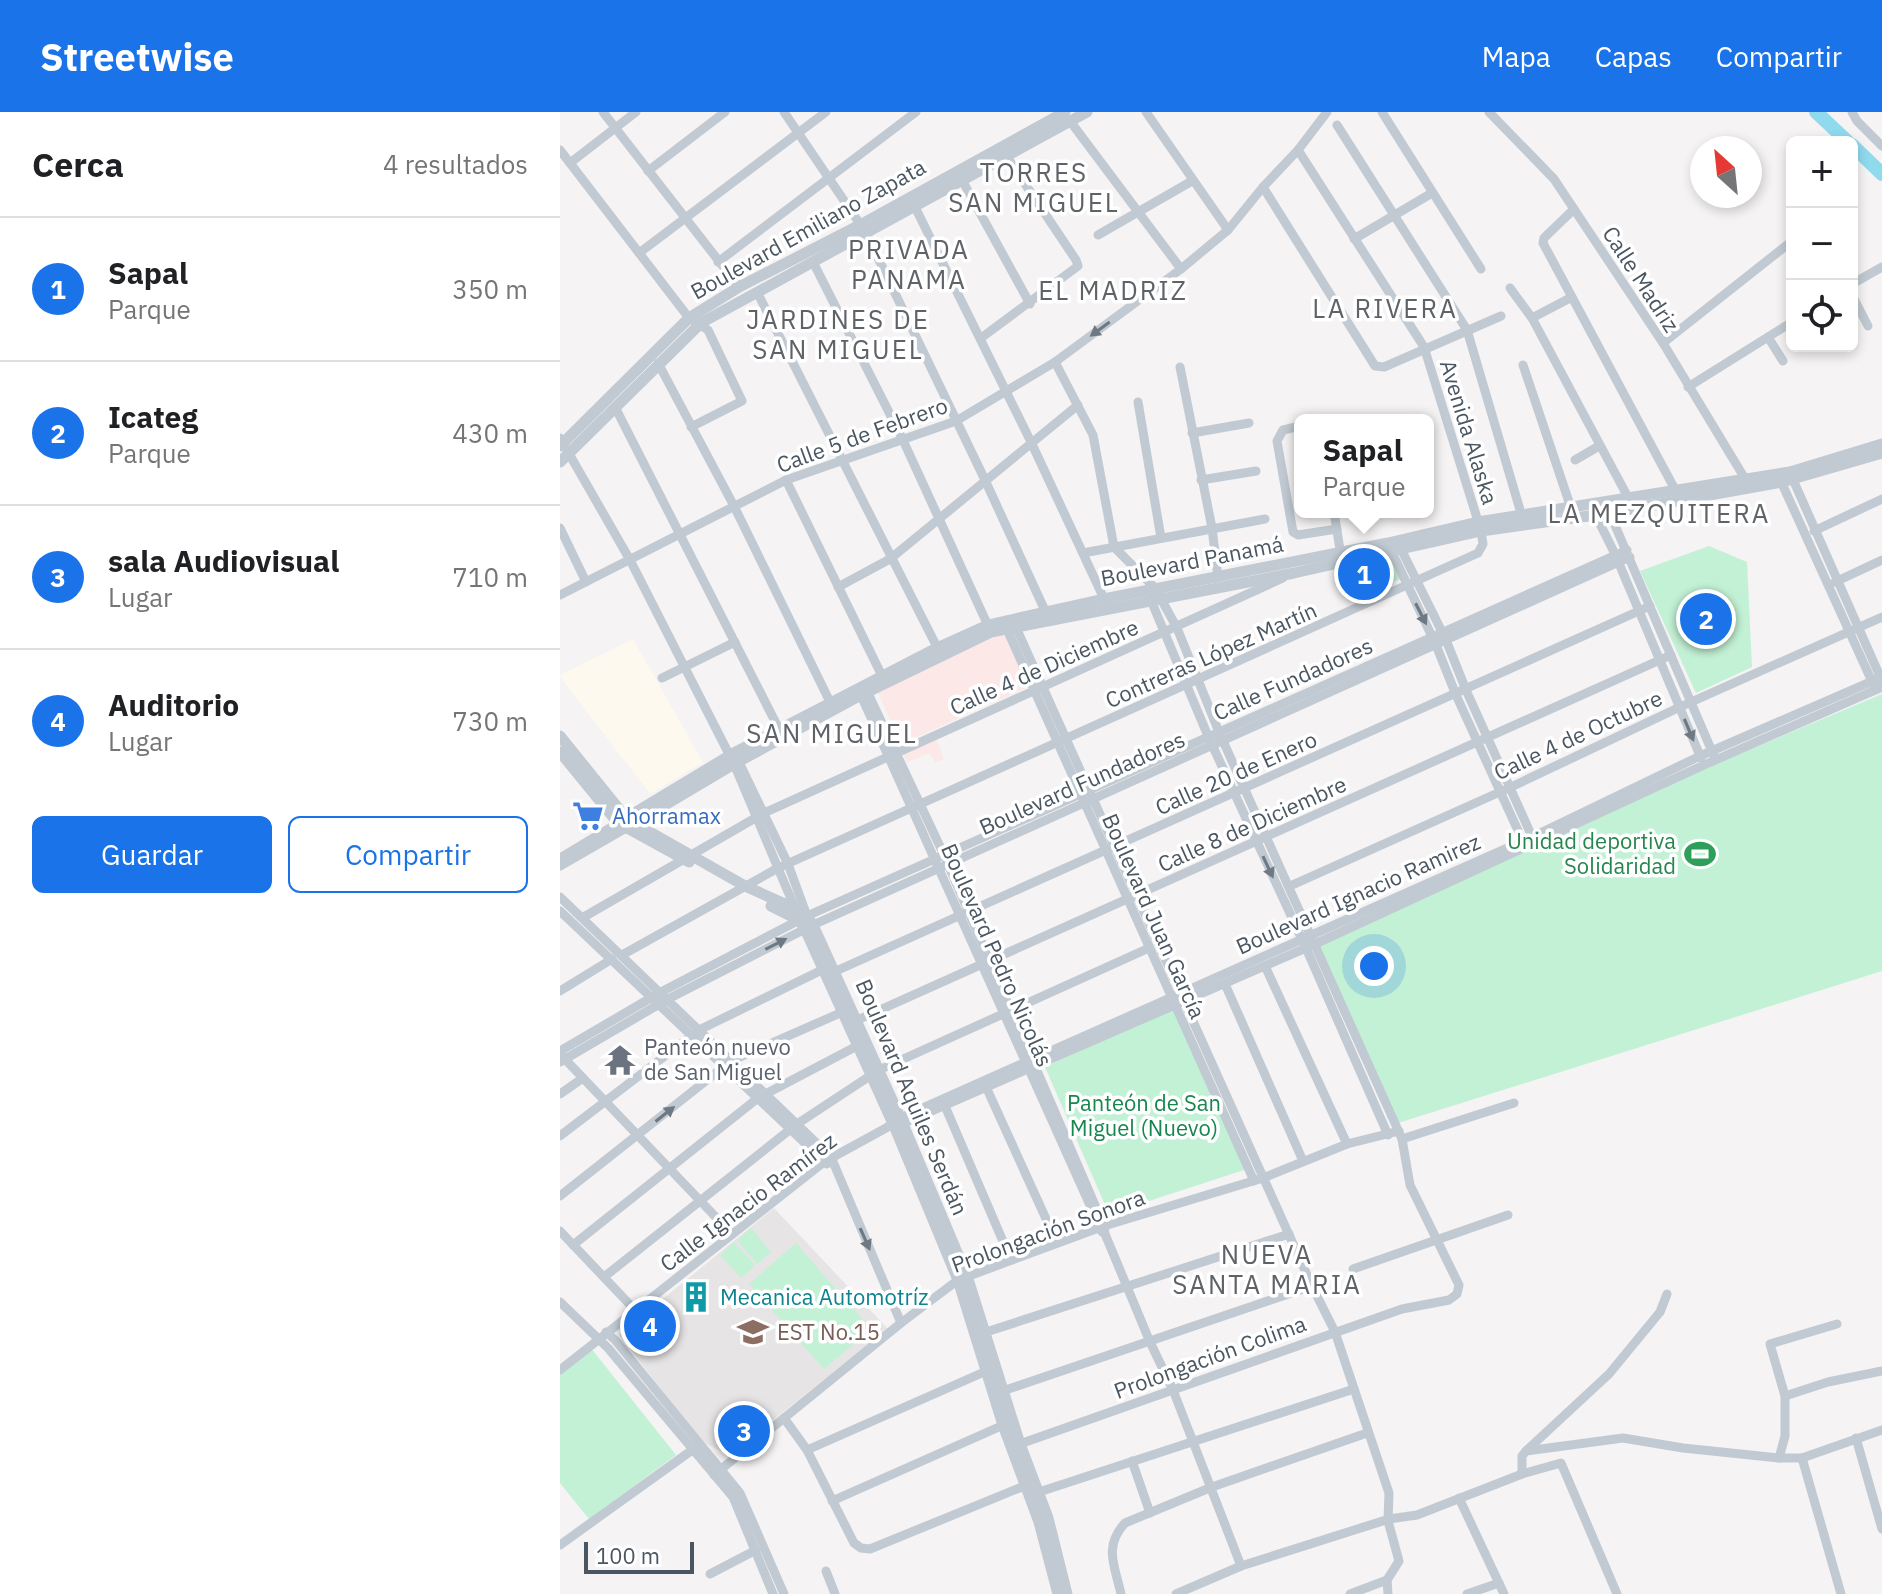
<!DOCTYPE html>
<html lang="es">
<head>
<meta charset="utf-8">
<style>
	:root { --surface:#fff; --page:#f2f2f2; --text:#202124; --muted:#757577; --line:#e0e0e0; --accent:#1a73e8 }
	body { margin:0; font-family:"IBM Plex Sans",sans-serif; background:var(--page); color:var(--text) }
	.controls { position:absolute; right:24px; top:24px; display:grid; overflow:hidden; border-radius:12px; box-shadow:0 4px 12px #0003 }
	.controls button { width:72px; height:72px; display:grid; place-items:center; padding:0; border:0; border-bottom:2px solid var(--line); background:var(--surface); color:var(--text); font:40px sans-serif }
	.compass { position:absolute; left:1130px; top:24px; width:72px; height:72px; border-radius:50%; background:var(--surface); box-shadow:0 4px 12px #0003; rotate:333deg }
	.scale { position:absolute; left:24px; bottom:20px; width:110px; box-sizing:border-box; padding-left:8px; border:4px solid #4a5661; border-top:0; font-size:22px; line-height:28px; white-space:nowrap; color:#4a5661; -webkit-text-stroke:6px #fff; paint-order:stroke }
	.you { position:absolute; left:814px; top:854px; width:28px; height:28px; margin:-20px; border:6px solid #fff; border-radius:50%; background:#1a73e8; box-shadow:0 0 0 12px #1a73e833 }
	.badge { display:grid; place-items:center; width:52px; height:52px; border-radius:50%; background:var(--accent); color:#fff; font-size:26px; font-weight:700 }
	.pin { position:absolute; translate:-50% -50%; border:4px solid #fff; box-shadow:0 2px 8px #0006 }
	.popup { position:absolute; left:734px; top:302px; width:140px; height:104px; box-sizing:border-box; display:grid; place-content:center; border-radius:12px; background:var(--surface); filter:drop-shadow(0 2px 6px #0005); font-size:26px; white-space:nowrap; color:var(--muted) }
	.popup b { font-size:30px; color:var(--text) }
	.popup::after { content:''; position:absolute; left:50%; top:100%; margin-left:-16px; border:16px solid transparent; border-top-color:var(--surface) }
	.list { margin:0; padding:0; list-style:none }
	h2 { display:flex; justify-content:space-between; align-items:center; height:104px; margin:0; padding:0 32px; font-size:34px }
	h2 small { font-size:26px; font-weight:400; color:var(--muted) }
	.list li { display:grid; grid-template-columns:52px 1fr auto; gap:24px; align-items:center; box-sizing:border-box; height:144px; padding:0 32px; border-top:2px solid var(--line) }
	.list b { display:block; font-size:30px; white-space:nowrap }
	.list p { margin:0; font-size:26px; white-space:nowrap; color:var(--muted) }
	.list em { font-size:26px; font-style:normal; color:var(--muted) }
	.actions { display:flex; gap:16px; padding:24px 32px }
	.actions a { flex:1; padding:18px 0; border:2px solid var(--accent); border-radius:12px; text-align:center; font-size:28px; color:var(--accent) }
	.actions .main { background:var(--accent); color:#fff }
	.icon { flex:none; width:44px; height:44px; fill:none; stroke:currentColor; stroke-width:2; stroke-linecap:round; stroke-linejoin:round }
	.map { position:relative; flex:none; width:1322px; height:1482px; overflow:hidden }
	header { display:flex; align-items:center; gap:48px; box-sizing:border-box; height:112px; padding:0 40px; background:var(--accent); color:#fff }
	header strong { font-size:38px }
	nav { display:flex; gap:44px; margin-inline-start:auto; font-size:28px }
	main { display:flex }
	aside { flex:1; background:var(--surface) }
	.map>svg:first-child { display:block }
	.commercial { fill:#fdf9ef }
	.education { fill:#e6e4e5 }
	.medical { fill:#fce8e6 }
	.green { fill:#c3f1d5 }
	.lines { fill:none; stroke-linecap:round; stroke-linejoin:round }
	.river { stroke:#90daee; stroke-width:14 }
	.minor { stroke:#c1cad2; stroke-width:9 }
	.tertiary { stroke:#c1cad2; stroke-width:11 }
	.oneway { fill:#6e7983 }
	.labels { text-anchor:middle; stroke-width:7; stroke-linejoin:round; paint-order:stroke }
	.street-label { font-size:22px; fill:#4a5661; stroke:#fff }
	.shop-label { font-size:22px; fill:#366cbe; stroke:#fff; text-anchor:start }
	.leisure-label { font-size:22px; fill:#27864d; stroke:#fff; text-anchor:end }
	.worship-label { font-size:22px; fill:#5b616d; stroke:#fff; text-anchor:start }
	.park-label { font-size:22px; fill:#17864f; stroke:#fff }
	.culture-label { font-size:22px; fill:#0d838f; stroke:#fff; text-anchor:start }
	.education-label { font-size:22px; fill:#785e54; stroke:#fff; text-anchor:start }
	.quarter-label { font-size:26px; letter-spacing:2px; fill:#5f6368; stroke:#fff }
</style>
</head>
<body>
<header>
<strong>Streetwise</strong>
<nav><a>Mapa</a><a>Capas</a><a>Compartir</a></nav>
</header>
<main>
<aside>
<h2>Cerca<small>4 resultados</small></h2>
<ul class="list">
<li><span class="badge">1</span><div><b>Sapal</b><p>Parque</p></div><em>350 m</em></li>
<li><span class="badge">2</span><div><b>Icateg</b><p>Parque</p></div><em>430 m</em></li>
<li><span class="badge">3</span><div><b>sala Audiovisual</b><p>Lugar</p></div><em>710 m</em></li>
<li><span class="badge">4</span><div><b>Auditorio</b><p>Lugar</p></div><em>730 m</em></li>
</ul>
<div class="actions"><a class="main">Guardar</a><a>Compartir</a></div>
</aside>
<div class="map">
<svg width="1322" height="1482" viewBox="0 0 1322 1482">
	<rect width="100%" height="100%" fill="#f5f3f3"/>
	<polygon class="commercial" points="73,527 143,650 90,682 0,565 0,563"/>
	<polygon class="education" points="214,1096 328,1217 169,1343 142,1330 59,1223"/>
	<g class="medical">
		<polygon points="445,519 470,574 341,632 317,578"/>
		<polygon points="375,624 384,647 375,650 370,641 347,650 342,639"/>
	</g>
	<g class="green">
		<polygon points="1149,434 1187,450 1192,555 1136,581 1080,459"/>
		<polygon points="828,442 840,467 797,485 782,452"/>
		<polygon points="1322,582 1322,859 838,1011 757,832 1158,651"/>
		<polygon points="613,896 687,1057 549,1102 485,955"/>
		<polygon points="191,1116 211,1140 197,1152 177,1128"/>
		<polygon points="174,1130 195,1153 181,1166 160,1143"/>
		<polygon points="236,1131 311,1217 264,1257 189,1172"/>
		<polygon points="30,1235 116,1343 29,1407 0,1371 0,1260"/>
	</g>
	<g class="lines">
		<g class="river">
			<polyline points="1256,0 1288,30"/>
			<polyline points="1292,33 1322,62"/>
		</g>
		<g class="minor">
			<polyline points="43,0 179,175"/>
			<polyline points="224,0 306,121 425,368 487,503"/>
			<polyline points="586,0 668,118"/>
			<polyline points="822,0 921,157"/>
			<polyline points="929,0 994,67 1103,231 1187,370"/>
			<polyline points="1292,0 1297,9 1322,34"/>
			<polyline points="510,9 621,157"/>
			<polyline points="777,13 907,218 963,408"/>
			<polyline points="0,38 129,206 148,218 182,289 131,315"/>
			<polyline points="10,51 76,0"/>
			<polyline points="88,59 165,0"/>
			<polyline points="402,68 470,192"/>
			<polyline points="703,75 815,254 824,255 941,204"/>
			<polyline points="355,95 471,330 546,491"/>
			<polyline points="1014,97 984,126 983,131 1118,383"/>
			<polyline points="538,123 632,69"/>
			<polyline points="794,127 872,81"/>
			<polyline points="79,141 266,0"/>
			<polyline points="158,150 356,0"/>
			<polyline points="253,150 342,326 430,518"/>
			<polyline points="1292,172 1322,155"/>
			<polyline points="950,176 972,206 1070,389"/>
			<polyline points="197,180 380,541"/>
			<polyline points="1292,183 1308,214"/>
			<polyline points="972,206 1012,185"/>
			<polyline points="1208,225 1223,249"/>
			<polyline points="421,226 518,154 516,148 447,45"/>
			<polyline points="1103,231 1232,129"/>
			<polyline points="98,251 174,394 272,594"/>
			<polyline points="963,253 1011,396"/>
			<polyline points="620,255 652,416 658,465"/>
			<polyline points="1128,275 1232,210"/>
			<polyline points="578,290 601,426"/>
			<polyline points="55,295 222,623"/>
			<polyline points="740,314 723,318 717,329 733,420 738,423 777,417"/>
			<polyline points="632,321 689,311"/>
			<polyline points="0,326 70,448 174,652 237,801"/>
			<polyline points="1015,348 1039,334"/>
			<polyline points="1231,363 1322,569"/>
			<polyline points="1219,365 1314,574"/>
			<polyline points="226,368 325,570"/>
			<polyline points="641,368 696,359"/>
			<polyline points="1048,397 1154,644"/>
			<polyline points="774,400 781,444"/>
			<polyline points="1034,400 1055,442 1141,646"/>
			<polyline points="0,416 26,470"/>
			<polyline points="1254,419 1322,387"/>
			<polyline points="839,433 886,528 906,578 974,729"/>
			<polyline points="829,434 876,533 896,583 965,734"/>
			<polyline points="523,441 705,407"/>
			<polyline points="1275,470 1322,448"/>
			<polyline points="278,475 330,447 518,293"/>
			<polyline points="0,483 226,368 396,309 495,250 621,157 668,118 703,75 738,38 767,0"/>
			<polyline points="590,486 648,624 746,836 828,1023"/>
			<polyline points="454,511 752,1174 775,1220 829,1381 828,1409 839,1449 827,1468 790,1482"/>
			<polyline points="445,513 694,1069"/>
			<polyline points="102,566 175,530"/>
			<polyline points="305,575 384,743 544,1114 545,1122 590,1230 613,1278 681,1454"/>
			<polyline points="299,579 542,1120"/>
			<polyline points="177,646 228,752 247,804"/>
			<polyline points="0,746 58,711"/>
			<polyline points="0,754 66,716"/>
			<polyline points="730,774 951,675 1120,595 1322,505"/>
			<polyline points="0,785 271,1045 341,1211"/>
			<polyline points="0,799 267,1052"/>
			<polyline points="22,806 204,701 723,466"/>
			<polyline points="62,843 218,756 918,441 923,432 921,419 864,235 738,38"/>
			<polyline points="705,854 787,1032"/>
			<polyline points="276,859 1090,494"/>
			<polyline points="665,872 743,1049"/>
			<polyline points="0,879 52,847"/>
			<polyline points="293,910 1111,543"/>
			<polyline points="0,939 101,880 247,804 1067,438"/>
			<polyline points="2,944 171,1121"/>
			<polyline points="0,950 108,887 253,813 1070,445"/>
			<polyline points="427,977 497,1131"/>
			<polyline points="0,982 23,966"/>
			<polyline points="385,994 451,1148"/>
			<polyline points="337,1014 755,832 1144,653 1322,575"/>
			<polyline points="0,1024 139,918 264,857"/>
			<polyline points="842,1027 954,991"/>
			<polyline points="0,1084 171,949 287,898"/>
			<polyline points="0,1119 75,1198"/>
			<polyline points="13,1133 198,986 297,934"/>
			<polyline points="793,1157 948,1103"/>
			<polyline points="44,1165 237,1012 319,958 589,836"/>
			<polyline points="0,1190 48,1236 173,1385 213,1482"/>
			<polyline points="46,1220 55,1228 180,1381 224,1482"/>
			<polyline points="420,1222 729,1122"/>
			<polyline points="0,1258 264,1050 326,1016 340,1006 972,725 1140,644 1322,565"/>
			<polyline points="437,1281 752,1174"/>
			<polyline points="1225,1284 1268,1270 1322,1259"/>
			<polyline points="224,1306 247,1338 294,1431 301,1436 310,1437 469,1372"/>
			<polyline points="1296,1326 1322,1417"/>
			<polyline points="457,1333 842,1197 889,1188 897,1182 899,1173 850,1073 842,1027 659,620 617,516 595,476 554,435 533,323 495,250"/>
			<polyline points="247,1338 431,1257"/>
			<polyline points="966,1339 1063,1326 1123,1336 1219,1346 1242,1346 1322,1318"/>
			<polyline points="1219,1346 1225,1324 1225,1284 1210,1232 1277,1212"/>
			<polyline points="1242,1346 1281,1482"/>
			<polyline points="572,1349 590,1401"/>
			<polyline points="962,1362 962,1344 966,1339 1049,1262 1100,1200 1107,1182"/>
			<polyline points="154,1363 341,1211 398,1168 544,1114 703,1066 787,1032 839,1019"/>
			<polyline points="479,1380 794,1277"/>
			<polyline points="899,1386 944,1482"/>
			<polyline points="272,1389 448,1311"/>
			<polyline points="0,1433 135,1336"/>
			<polyline points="266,1459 275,1482"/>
			<polyline points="150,1462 196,1438"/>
			<polyline points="827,1468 828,1482"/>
			<path d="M561,1482C555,1454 543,1435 565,1411L652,1375L807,1321"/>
			<polyline points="616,1482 681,1454 829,1407 857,1403 962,1362 1001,1351 1057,1482"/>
			<polyline points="907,1482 939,1471"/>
		</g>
		<g class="tertiary">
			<polyline points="0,334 129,206 179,175 300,113 505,0"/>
			<polyline points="0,350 141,211 527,0"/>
			<polyline points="0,624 67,707 185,774 236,797 247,804 253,813 343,1012 407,1164 460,1332 488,1406 507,1482"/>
			<polyline points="0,640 58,711 129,750"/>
			<polyline points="58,711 174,641 377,536 428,513 544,487 828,431 918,410 1230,360 1322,332"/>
			<polyline points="66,716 174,652 301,583 431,520 734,461 921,419 1050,401 1222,370 1322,341"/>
			<polyline points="211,794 239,808 245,817 335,1016 398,1168 443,1313 479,1410 498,1482"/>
		</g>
	</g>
	<defs><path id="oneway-solid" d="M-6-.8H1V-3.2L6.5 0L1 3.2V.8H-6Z" transform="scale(2)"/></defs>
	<g class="oneway">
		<use href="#oneway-solid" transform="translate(540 217) rotate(144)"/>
		<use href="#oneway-solid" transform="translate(861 502) rotate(63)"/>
		<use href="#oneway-solid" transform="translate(1129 618) rotate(67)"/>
		<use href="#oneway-solid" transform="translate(708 755) rotate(65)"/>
		<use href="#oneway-solid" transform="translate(216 832) rotate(-27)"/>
		<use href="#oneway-solid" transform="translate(105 1002) rotate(-38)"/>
		<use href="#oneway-solid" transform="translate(305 1127) rotate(66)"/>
	</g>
	<defs>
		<symbol id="supermarket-bare" viewBox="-9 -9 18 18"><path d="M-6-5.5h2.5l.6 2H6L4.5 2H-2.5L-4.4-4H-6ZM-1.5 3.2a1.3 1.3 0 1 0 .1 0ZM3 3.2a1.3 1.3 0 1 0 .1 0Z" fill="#3f7fe0" stroke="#fff" stroke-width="2.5" paint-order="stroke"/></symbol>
		<symbol id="stadium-bare" viewBox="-9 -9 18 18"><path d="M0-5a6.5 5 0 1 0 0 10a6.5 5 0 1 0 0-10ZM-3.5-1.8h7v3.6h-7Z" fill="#2e9e5b" stroke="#fff" stroke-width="2.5" paint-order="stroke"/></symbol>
		<symbol id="temple-bare" viewBox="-9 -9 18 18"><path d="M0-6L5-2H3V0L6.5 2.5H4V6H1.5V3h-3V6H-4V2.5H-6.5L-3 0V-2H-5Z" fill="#6b7280" stroke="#fff" stroke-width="2.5" paint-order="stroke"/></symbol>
		<symbol id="building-bare" viewBox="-9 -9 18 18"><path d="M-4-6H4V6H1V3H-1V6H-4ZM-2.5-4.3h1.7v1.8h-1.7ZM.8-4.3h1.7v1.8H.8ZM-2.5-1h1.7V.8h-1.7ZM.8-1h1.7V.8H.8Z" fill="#0f9aa8" stroke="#fff" stroke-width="2.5" paint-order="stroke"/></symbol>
		<symbol id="school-bare" viewBox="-9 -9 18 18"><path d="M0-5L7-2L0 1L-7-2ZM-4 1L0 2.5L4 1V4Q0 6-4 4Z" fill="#8d6e63" stroke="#fff" stroke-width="2.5" paint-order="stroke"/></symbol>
	</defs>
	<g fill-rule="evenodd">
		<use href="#supermarket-bare" x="6" y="682" width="44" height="44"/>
		<use href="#stadium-bare" x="1118" y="720" width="44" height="44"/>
		<use href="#temple-bare" x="38" y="926" width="44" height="44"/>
		<use href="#building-bare" x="114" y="1163" width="44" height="44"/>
		<use href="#school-bare" x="171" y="1198" width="44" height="44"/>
	</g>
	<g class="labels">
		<g class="street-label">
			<text transform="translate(248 117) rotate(-29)" y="8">Boulevard Emiliano Zapata</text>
			<text transform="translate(1081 167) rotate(57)" y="8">Calle Madriz</text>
			<text transform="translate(909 320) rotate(73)" y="8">Avenida Alaska</text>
			<text transform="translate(302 323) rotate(-20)" y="8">Calle 5 de Febrero</text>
			<text transform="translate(632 449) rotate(-11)" y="8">Boulevard Panamá</text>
			<text transform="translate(651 543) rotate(-24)" y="8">Contreras López Martín</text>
			<text transform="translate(484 555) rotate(-24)" y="8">Calle 4 de Diciembre</text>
			<text transform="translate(733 567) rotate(-24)" y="8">Calle Fundadores</text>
			<text transform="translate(1018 623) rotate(-25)" y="8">Calle 4 de Octubre</text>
			<text transform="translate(676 661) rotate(-24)" y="8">Calle 20 de Enero</text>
			<text transform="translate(522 671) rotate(-24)" y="8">Boulevard Fundadores</text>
			<text transform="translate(692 712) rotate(-24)" y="8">Calle 8 de Diciembre</text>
			<text transform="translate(798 782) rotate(-24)" y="8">Boulevard Ignacio Ramirez</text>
			<text transform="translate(594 804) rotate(66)" y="8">Boulevard Juan García</text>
			<text transform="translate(437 843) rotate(66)" y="8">Boulevard Pedro Nicolás</text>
			<text transform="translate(352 985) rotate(67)" y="8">Boulevard Aquiles Serdán</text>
			<text transform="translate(188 1090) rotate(-37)" y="8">Calle Ignacio Ramírez</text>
			<text transform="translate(488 1119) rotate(-20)" y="8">Prolongación Sonora</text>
			<text transform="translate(650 1245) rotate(-20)" y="8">Prolongación Colima</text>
		</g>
		<g class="shop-label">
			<text x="52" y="712">Ahorramax</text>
		</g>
		<g class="leisure-label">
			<text x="1116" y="737">Unidad deportiva<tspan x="1116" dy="25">Solidaridad</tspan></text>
		</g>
		<g class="worship-label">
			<text x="84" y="943">Panteón nuevo<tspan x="84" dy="25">de San Miguel</tspan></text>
		</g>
		<g class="park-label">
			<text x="584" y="999">Panteón de San<tspan x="584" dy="25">Miguel (Nuevo)</tspan></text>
		</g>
		<g class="culture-label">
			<text x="160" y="1193">Mecanica Automotríz</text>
		</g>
		<g class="education-label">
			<text x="217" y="1228">EST No.15</text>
		</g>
		<g class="quarter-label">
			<text x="474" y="70">TORRES<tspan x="474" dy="30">SAN MIGUEL</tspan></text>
			<text x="349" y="147">PRIVADA<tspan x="349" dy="30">PANAMA</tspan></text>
			<text x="553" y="188">EL MADRIZ</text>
			<text x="825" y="206">LA RIVERA</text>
			<text x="278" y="217">JARDINES DE<tspan x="278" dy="30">SAN MIGUEL</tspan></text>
			<text x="1099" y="411">LA MEZQUITERA</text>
			<text x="272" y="631">SAN MIGUEL</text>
			<text x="707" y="1152">NUEVA<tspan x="707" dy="30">SANTA MARIA</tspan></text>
		</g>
	</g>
</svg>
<div class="controls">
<button>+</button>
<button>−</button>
<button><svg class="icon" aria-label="locate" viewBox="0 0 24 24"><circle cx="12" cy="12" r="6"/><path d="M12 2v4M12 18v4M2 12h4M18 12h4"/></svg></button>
</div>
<svg class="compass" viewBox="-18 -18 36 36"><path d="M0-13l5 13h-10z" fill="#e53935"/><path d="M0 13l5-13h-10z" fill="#757577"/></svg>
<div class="scale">100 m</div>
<div class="you"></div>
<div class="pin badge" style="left:804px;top:462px">1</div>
<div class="popup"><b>Sapal</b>Parque</div>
<div class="pin badge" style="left:1146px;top:507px">2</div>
<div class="pin badge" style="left:184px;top:1319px">3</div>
<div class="pin badge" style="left:90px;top:1214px">4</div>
</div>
</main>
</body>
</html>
